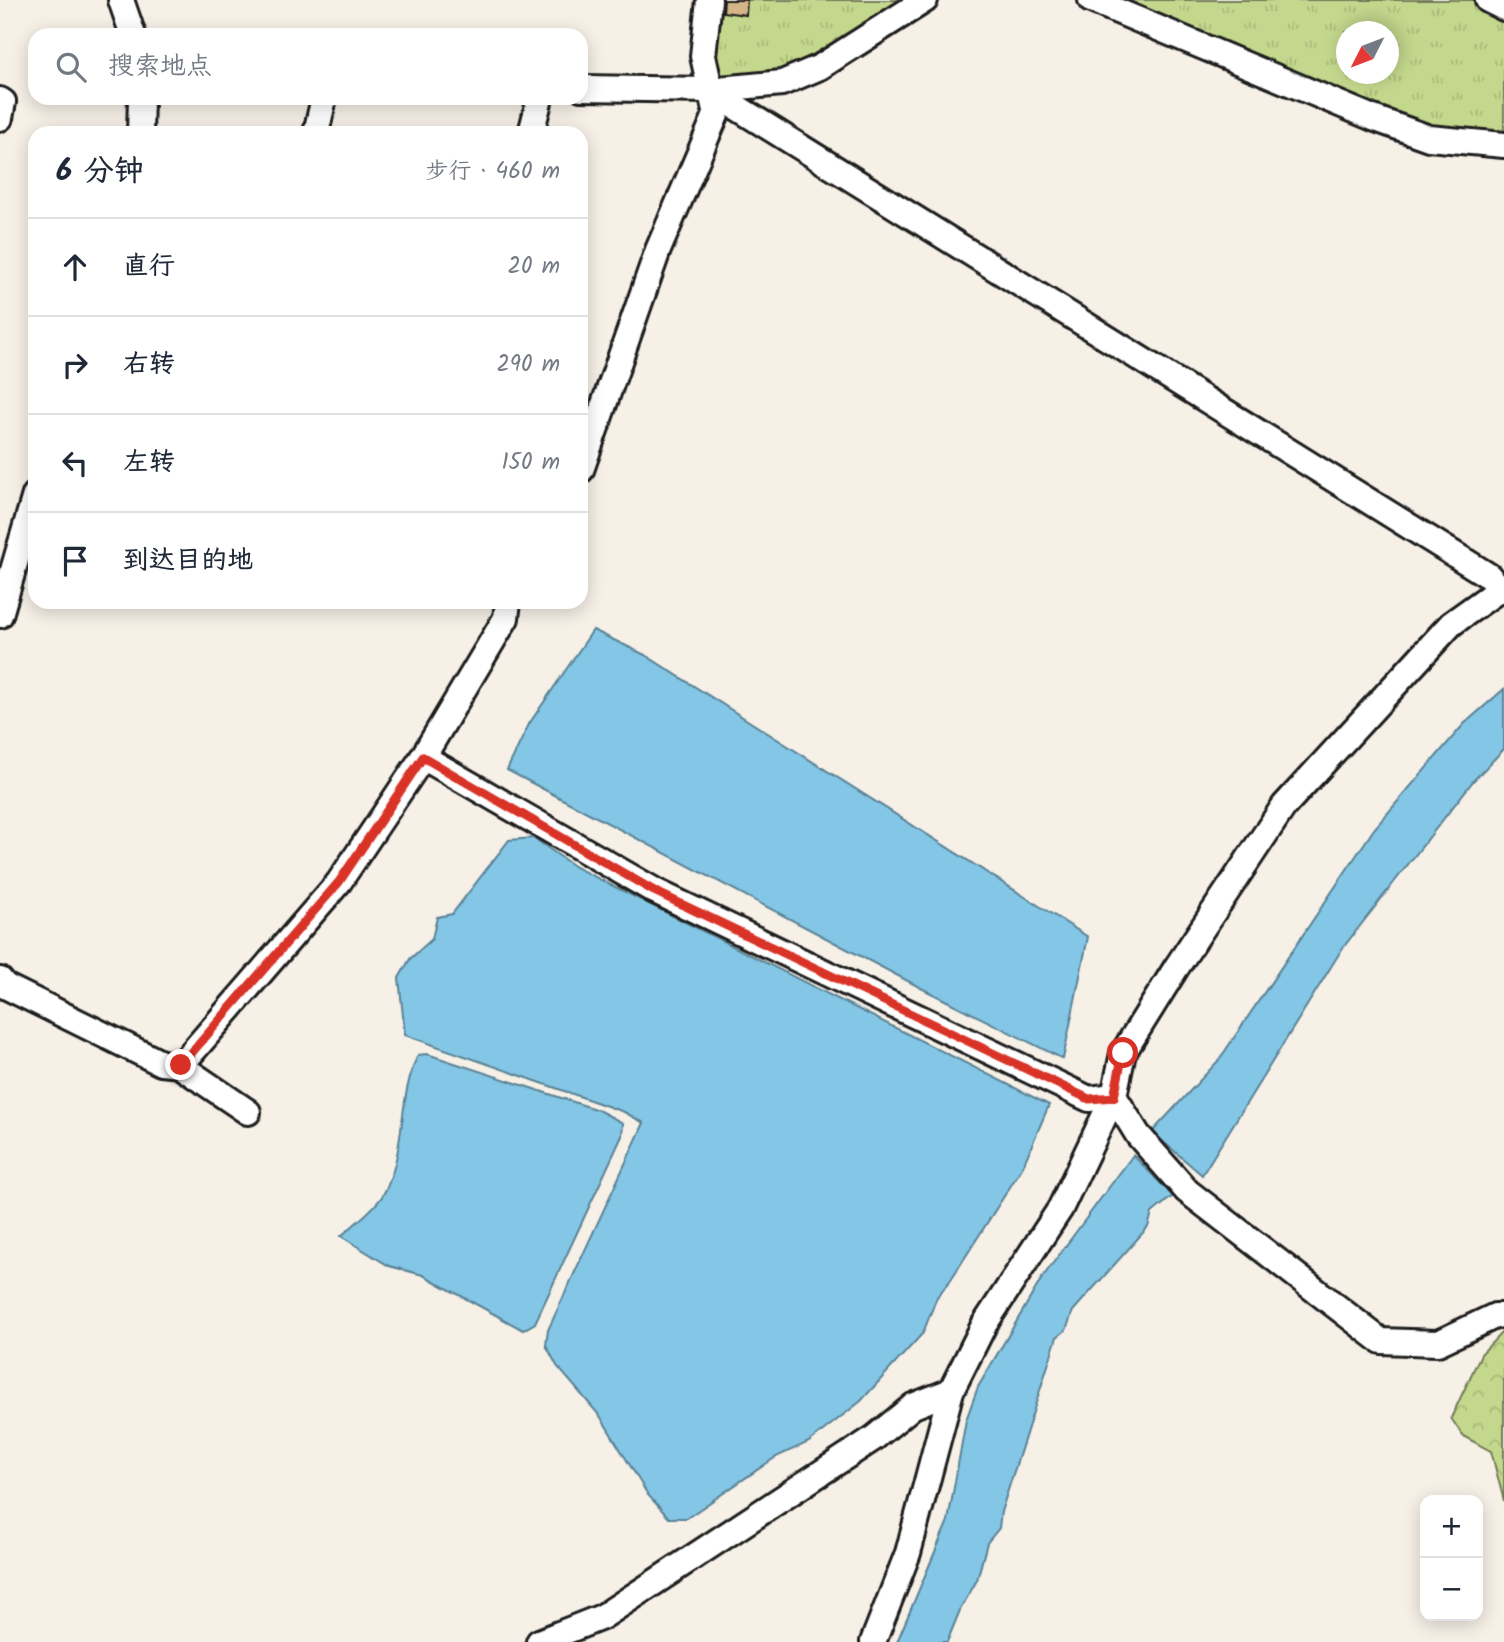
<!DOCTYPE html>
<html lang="zh">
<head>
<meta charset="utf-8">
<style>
	:root { --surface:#fff; --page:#f2f2f3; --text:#1f2937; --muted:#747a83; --line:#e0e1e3 }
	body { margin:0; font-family:Kalam,"LXGW WenKai TC",sans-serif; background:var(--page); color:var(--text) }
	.controls { position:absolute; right:21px; bottom:21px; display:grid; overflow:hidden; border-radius:14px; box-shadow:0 4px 18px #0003 }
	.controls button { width:63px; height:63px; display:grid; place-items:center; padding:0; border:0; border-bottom:2px solid var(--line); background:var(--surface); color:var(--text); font:35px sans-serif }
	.compass { position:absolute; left:1336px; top:21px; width:63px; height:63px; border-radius:50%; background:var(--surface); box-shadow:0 4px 18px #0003; rotate:228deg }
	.stop { position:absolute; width:21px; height:21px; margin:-16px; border:5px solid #d93025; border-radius:50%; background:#fff }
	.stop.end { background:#d93025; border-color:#fff; box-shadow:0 2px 7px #0008 }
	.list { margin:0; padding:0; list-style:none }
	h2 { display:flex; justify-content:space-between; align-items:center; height:91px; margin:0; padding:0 28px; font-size:30px }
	h2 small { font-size:23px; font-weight:400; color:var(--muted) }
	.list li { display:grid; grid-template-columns:46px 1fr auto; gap:21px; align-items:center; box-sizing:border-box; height:98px; padding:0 28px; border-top:2px solid var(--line) }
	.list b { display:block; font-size:26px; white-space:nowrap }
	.list em { font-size:23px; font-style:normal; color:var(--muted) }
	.icon { flex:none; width:38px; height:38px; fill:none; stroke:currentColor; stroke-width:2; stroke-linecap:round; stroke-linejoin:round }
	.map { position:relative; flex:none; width:1504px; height:1642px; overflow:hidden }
	.search { position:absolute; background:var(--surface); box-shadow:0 4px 18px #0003; left:28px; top:28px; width:560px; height:77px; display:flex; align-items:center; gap:18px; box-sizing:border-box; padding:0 24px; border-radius:21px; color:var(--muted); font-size:26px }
	.panel { position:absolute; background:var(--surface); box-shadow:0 4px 18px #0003; left:28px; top:126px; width:560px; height:483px; border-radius:21px }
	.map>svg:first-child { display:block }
	.forest { fill:url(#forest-crowns); stroke:#707a54; stroke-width:2 }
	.park { fill:url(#park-tufts); stroke:#707a54; stroke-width:2; fill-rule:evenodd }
	.water { fill:#84c6e5; stroke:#5a8295; stroke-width:2 }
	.building { fill:#d4b588; stroke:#1c1c1c; stroke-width:2 }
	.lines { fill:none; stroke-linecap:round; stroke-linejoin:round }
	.minor-casing { stroke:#1c1c1c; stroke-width:30 }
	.minor { stroke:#fff; stroke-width:24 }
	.route { stroke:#d93025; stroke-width:9 }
</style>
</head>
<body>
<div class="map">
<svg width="1504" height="1642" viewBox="0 0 1504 1642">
	<defs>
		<pattern id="forest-crowns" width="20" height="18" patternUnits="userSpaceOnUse" patternTransform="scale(1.75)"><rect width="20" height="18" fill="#c4d88d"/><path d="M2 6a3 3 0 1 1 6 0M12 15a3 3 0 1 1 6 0" fill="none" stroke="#a8b979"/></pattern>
		<pattern id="park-tufts" width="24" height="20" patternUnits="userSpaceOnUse" patternTransform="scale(1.75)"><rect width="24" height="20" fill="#c4d88d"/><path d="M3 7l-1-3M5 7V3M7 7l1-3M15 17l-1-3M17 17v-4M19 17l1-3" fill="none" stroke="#a8b979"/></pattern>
	</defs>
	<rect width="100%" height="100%" fill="#f6f0e7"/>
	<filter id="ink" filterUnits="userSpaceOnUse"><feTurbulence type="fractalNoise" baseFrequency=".0143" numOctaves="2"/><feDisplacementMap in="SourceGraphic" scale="14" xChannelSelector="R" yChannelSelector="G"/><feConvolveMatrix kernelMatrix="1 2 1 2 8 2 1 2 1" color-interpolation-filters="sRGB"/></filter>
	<g filter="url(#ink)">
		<polygon class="forest" points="1504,1330 1504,1501 1491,1451 1463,1436 1451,1418 1481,1354"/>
		<g class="park">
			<polygon points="712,0 902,0 815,54 769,74 712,82"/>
			<path d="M1108,0H1478L1504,14V133L1423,124L1263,64ZM1346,32H1388V74H1346Z"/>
		</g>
		<g class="water">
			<polygon points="593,630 645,655 1088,937 1063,1059 923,989 507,770 529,724"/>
			<polygon points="1504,689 1504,749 1474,780 1342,949 1202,1175 1152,1132 1219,1060 1374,829 1464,724"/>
			<polygon points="534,838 575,867 1049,1105 1022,1168 950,1281 937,1297 923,1333 861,1401 809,1442 776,1457 687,1518 669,1518 648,1495 600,1416 557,1366 546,1345 548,1330 644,1123 624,1112 405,1035 399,978 410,959 432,939 437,917 452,914 509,840"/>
			<path d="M427,1054L598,1110L623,1123L622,1136L535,1323L523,1330L423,1275L389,1266L341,1236C354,1224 374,1210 383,1195C407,1151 397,1099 418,1055Z"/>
			<polygon points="1133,1155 1173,1196 1152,1213 1148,1227 1073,1311 1066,1330 1057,1337 1001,1512 999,1528 987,1543 977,1580 960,1610 947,1642 897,1642 948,1521 966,1420 978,1387 1042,1278"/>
		</g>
		<polygon class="building" points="724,0 747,0 746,15 723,12"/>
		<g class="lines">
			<defs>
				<g id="minor">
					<polyline points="121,0 133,35"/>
					<polyline points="1091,0 1373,118 1429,138 1504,145"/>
					<polyline points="1488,0 1504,8"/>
					<polyline points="581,88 709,90 782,83 820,67 925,0"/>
					<polyline points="709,90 1489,576 1499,590"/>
					<polyline points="0,100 3,102 0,118"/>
					<polyline points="140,133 141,98"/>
					<polyline points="316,133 324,98"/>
					<polyline points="531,133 540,98"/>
					<polyline points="581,470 658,250 716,115 703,56 709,0"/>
					<polyline points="1504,586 1451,624 1284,806 1176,968 1123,1053 1114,1096 1138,1135 1187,1191 1381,1341 1438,1343 1495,1316 1504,1316"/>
					<polyline points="0,615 35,495"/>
					<polyline points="423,757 655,891 1089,1099 1114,1096"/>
					<polyline points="0,980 5,986 161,1063 181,1065 339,882 423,757 506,618 508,602"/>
					<polyline points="179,1065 248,1112"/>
					<polyline points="539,1642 602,1617 874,1438 913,1406 951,1391"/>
					<polyline points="873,1642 908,1553 951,1391 984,1325 1060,1209 1114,1096"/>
				</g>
			</defs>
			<use href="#minor" class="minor-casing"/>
			<use href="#minor" class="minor"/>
		</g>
	</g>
	<g class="lines" filter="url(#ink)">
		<polyline class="route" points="181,1065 339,882 423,757 654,891 1089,1099 1114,1097 1123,1053"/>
	</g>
</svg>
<div class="controls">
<button>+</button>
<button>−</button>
</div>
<svg class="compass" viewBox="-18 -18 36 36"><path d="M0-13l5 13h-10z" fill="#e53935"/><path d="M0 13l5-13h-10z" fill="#747a83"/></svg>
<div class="stop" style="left:1123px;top:1053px"></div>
<div class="stop end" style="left:181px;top:1065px"></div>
<div class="search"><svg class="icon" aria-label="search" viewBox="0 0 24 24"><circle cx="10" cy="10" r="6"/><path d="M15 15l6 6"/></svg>搜索地点</div>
<section class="panel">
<h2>6 分钟<small>步行 · 460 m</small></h2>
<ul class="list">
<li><svg class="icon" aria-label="ahead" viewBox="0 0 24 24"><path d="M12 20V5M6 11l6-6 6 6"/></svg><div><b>直行</b></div><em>20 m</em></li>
<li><svg class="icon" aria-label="right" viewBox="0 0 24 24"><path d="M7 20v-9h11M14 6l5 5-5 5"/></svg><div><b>右转</b></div><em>290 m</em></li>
<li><svg class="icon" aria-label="left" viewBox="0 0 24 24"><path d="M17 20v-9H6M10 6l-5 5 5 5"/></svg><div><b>左转</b></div><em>150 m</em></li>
<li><svg class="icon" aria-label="arrive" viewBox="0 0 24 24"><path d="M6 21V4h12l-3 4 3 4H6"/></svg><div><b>到达目的地</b></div></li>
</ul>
</section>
</div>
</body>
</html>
